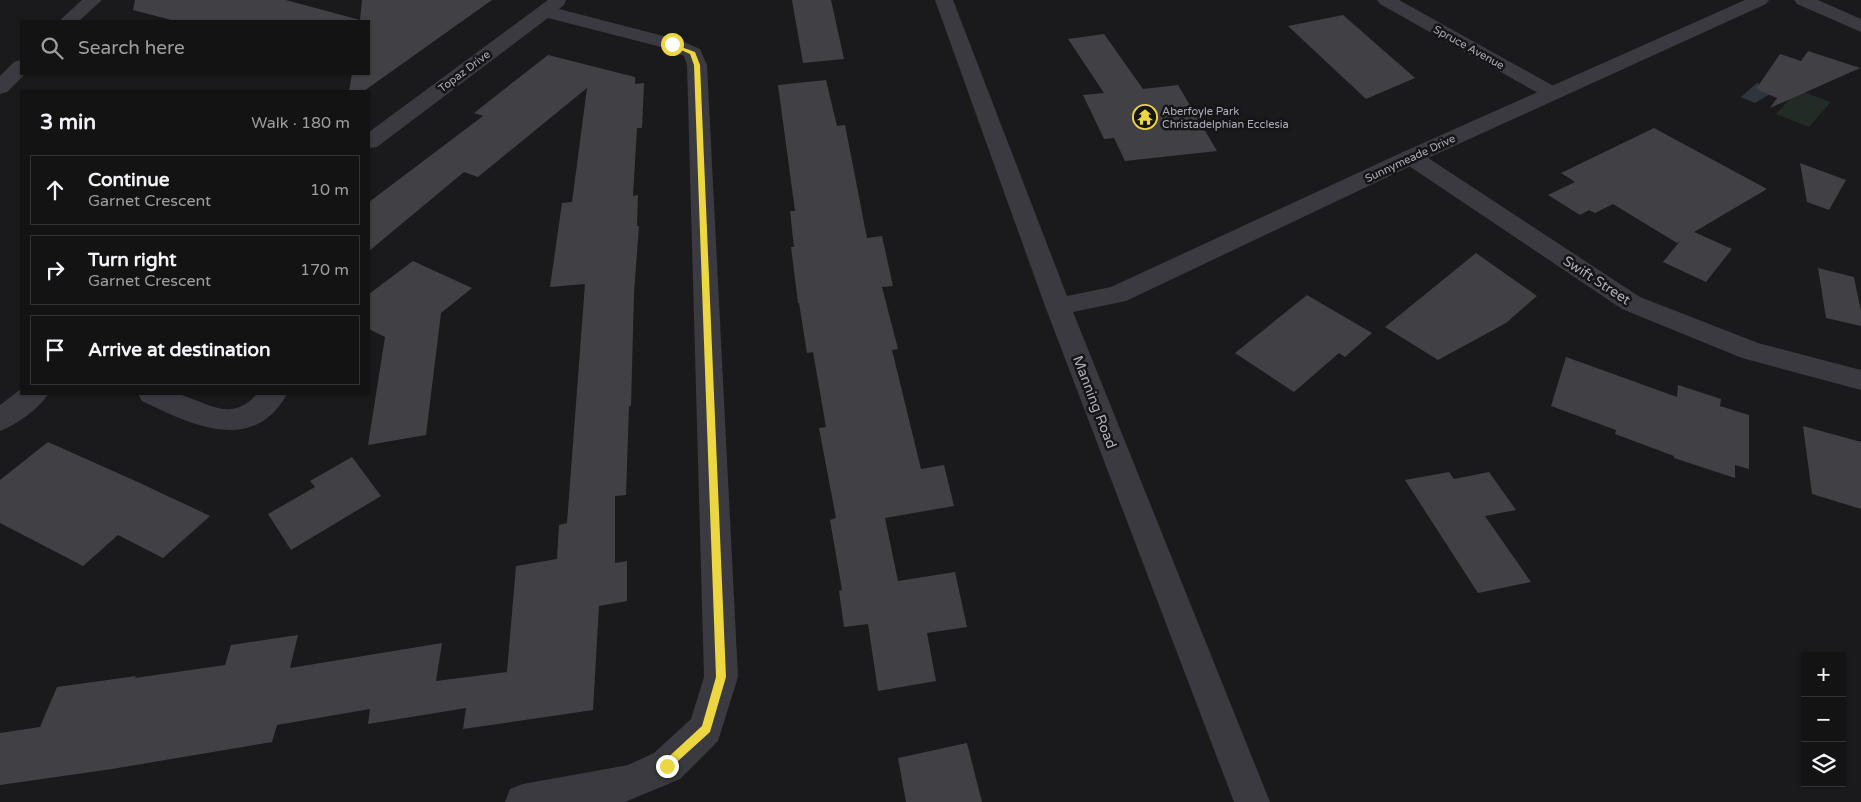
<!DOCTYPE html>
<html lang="en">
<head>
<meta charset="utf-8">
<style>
	:root { --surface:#141314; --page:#1d1c1d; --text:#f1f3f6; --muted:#9d9ea0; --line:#333234 }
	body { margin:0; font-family:"Varela Round",sans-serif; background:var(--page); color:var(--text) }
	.controls { position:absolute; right:15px; bottom:15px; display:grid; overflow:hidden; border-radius:0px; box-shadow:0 1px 4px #0004 }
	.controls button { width:45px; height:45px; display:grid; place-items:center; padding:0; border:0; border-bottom:1px solid var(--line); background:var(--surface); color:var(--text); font:25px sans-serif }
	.stop { position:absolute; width:15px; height:15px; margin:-11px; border:4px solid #ecd641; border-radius:50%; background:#fff }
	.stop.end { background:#ecd641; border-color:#fff; box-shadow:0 1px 5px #0008 }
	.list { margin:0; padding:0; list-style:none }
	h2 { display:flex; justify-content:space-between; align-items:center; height:65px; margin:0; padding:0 20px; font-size:21px }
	h2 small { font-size:16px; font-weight:400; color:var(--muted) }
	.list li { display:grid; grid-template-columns:32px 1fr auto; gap:15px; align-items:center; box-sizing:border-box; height:70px; margin:0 10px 10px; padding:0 10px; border:1px solid var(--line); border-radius:0px }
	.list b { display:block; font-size:19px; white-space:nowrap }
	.list p { margin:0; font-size:16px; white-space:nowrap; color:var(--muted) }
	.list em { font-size:16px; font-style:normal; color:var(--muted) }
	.icon { flex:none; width:28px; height:28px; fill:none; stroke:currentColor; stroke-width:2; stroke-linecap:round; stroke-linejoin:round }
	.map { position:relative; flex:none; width:1861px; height:802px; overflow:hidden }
	.search { position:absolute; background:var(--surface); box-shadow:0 1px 4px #0004; left:20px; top:20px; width:350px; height:55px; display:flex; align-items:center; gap:12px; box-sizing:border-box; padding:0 18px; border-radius:0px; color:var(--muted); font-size:19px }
	.panel { position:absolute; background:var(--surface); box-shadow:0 1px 4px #0004; left:20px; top:90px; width:350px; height:305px; border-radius:0px }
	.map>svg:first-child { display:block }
	.green { fill:#232b26 }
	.water { fill:#2f353f }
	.building { fill:#414145 }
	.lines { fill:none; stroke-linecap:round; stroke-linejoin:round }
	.minor { fill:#3b3a40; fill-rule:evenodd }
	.tertiary { fill:#3b3a40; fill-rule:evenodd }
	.route { fill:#ecd641 }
	.labels { text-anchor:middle; stroke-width:5; stroke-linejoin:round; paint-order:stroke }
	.far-street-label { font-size:11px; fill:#acaeba; stroke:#151416 }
	.far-poi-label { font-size:11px; fill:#acaeba; stroke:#151416; text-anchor:start }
	.street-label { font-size:14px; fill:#acaeba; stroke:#151416 }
</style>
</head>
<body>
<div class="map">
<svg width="1861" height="802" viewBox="0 0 1861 802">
	<rect width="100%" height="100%" fill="#1a191b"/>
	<polygon class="green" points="1798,90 1831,102 1809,127 1776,114"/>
	<polygon class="water" points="1757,83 1775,91 1755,103 1741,97"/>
	<g class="building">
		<polygon points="135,0 286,0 360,20 362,0 492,0 364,91 349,91 352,74 369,74 369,21 175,21 133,10"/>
		<polygon points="792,0 831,0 844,59 803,63"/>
		<polygon points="1343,15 1415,78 1366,99 1288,26"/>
		<polygon points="1104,34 1143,89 1178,85 1217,151 1125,161 1114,138 1104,139 1083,95 1104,93 1068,39"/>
		<polygon points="1808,51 1860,68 1770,108 1777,98 1756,89 1780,54 1801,61"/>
		<polygon points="548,55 635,77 635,84 644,83 642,128 637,128 633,196 638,195 637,226 639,226 634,293 631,406 629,406 626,495 615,496 615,563 627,561 627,601 599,606 593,710 463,729 466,708 368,724 370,709 277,725 272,742 112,769 0,785 0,733 40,727 57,687 136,676 135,678 225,665 231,645 298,635 290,668 442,643 436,681 507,672 516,566 557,559 559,525 567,523 585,284 550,287 562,203 572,202 587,88 478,177 464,172 369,251 369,202 483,116 474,113"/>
		<polygon points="826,80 837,126 845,125 867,238 882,236 893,286 882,287 898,349 892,350 921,469 944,465 954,506 885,518 898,581 955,572 967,627 927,633 936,681 878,691 868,624 844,627 839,591 842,590 830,520 836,518 819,428 826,427 813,352 807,353 799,303 798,303 791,247 794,247 790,211 795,211 778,85"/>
		<polygon points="1654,128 1767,189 1694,232 1732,249 1706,282 1663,262 1680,241 1677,243 1613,204 1595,213 1589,210 1580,215 1548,195 1575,182 1561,173"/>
		<polygon points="1800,163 1846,180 1829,210 1807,202"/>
		<polygon points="1476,253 1537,296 1506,323 1438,360 1385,327"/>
		<polygon points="413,261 472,288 441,313 426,435 368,445 385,337 369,329 369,294"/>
		<polygon points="1818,268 1854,277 1861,311 1861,326 1826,318"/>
		<polygon points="1307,295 1372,333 1345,357 1339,353 1294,392 1235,353"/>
		<polygon points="1566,357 1677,397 1678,385 1721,399 1720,406 1749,415 1749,469 1735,465 1735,478 1674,458 1674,456 1615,434 1616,430 1551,406"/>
		<polygon points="1803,426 1861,442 1861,509 1812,494"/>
		<polygon points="48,442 140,483 210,516 163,558 118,535 83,566 0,523 0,480"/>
		<polygon points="352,457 381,496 291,550 268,514 315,487 310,481"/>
		<polygon points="1449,472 1454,479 1489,472 1516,510 1485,516 1531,582 1478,593 1405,480"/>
		<polygon points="967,743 982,802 906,802 898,758"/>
	</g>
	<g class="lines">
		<g class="minor">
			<polygon points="82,0 102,0 79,21 59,21"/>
			<polygon points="548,0 566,0 564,5 559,9 679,40 700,49 707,65 738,677 718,741 680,779 625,802 505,802 510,789 523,784 628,765 654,753 691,719 704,677 687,65 684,56 665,48 548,18 377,147 369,148 369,132"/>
			<polygon points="1377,0 1399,0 1559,89 1562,93 1559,97 1552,99 1545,97 1380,4"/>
			<polygon points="1794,0 1818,0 1861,19 1861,32 1797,4"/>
			<polygon points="21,60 21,74 25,74 7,92 0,94 0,76 14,62"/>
			<polygon points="1411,150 1419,152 1640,297 1758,343 1861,370 1861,390 1742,358 1622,309 1403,162 1400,157 1403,152"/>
			<path d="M21,389V394H48C39,409 16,425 0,431V405Z"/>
			<path d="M138,394C150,393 167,391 178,394C208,402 230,424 257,394H287C253,456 190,424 142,401Z"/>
		</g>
		<polygon class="tertiary" points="935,0 953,0 1067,296 1111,287 1403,152 1745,0 1769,0 1766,4 1419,162 1126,301 1073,312 1270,802 1234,802 1045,306"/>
	</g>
	<polygon class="route" points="670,43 695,52 700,65 726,677 710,732 667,771 663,770 662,766 663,762 702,726 716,677 694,65 690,54 670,45"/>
	<defs>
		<symbol id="temple-ring" viewBox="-11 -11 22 22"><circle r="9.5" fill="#151416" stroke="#ecd641" stroke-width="1.5"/><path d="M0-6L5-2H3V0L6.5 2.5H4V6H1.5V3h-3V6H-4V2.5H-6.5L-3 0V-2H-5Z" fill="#ecd641"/></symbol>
	</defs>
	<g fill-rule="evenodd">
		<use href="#temple-ring" x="1131" y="103" width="28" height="28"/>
	</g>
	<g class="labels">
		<g class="far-street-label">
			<text transform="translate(1469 47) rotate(29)" y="4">Spruce Avenue</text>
			<text transform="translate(464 71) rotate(-37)" y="4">Topaz Drive</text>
			<text transform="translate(1410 158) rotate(-25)" y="4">Sunnymeade Drive</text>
		</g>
		<g class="far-poi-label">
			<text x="1162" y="115">Aberfoyle Park<tspan x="1162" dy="13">Christadelphian Ecclesia</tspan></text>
		</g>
		<g class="street-label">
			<text transform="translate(1597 280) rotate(33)" y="5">Swift Street</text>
			<text transform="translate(1095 402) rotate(69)" y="5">Manning Road</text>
		</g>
	</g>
</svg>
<div class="controls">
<button>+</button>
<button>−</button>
<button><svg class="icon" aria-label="layers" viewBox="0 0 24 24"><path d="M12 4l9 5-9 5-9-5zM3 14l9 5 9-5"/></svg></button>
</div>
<div class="stop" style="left:672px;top:44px"></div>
<div class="stop end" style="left:667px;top:766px"></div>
<div class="search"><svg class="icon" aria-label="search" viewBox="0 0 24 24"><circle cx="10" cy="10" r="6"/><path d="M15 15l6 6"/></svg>Search here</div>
<section class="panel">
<h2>3 min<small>Walk · 180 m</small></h2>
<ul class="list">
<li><svg class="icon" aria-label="ahead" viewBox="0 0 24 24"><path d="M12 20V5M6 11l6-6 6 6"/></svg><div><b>Continue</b><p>Garnet Crescent</p></div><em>10 m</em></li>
<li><svg class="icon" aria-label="right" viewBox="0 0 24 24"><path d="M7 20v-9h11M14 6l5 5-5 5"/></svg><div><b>Turn right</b><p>Garnet Crescent</p></div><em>170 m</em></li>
<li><svg class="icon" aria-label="arrive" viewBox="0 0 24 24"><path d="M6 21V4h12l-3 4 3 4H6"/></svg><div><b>Arrive at destination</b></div></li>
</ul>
</section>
</div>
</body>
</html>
